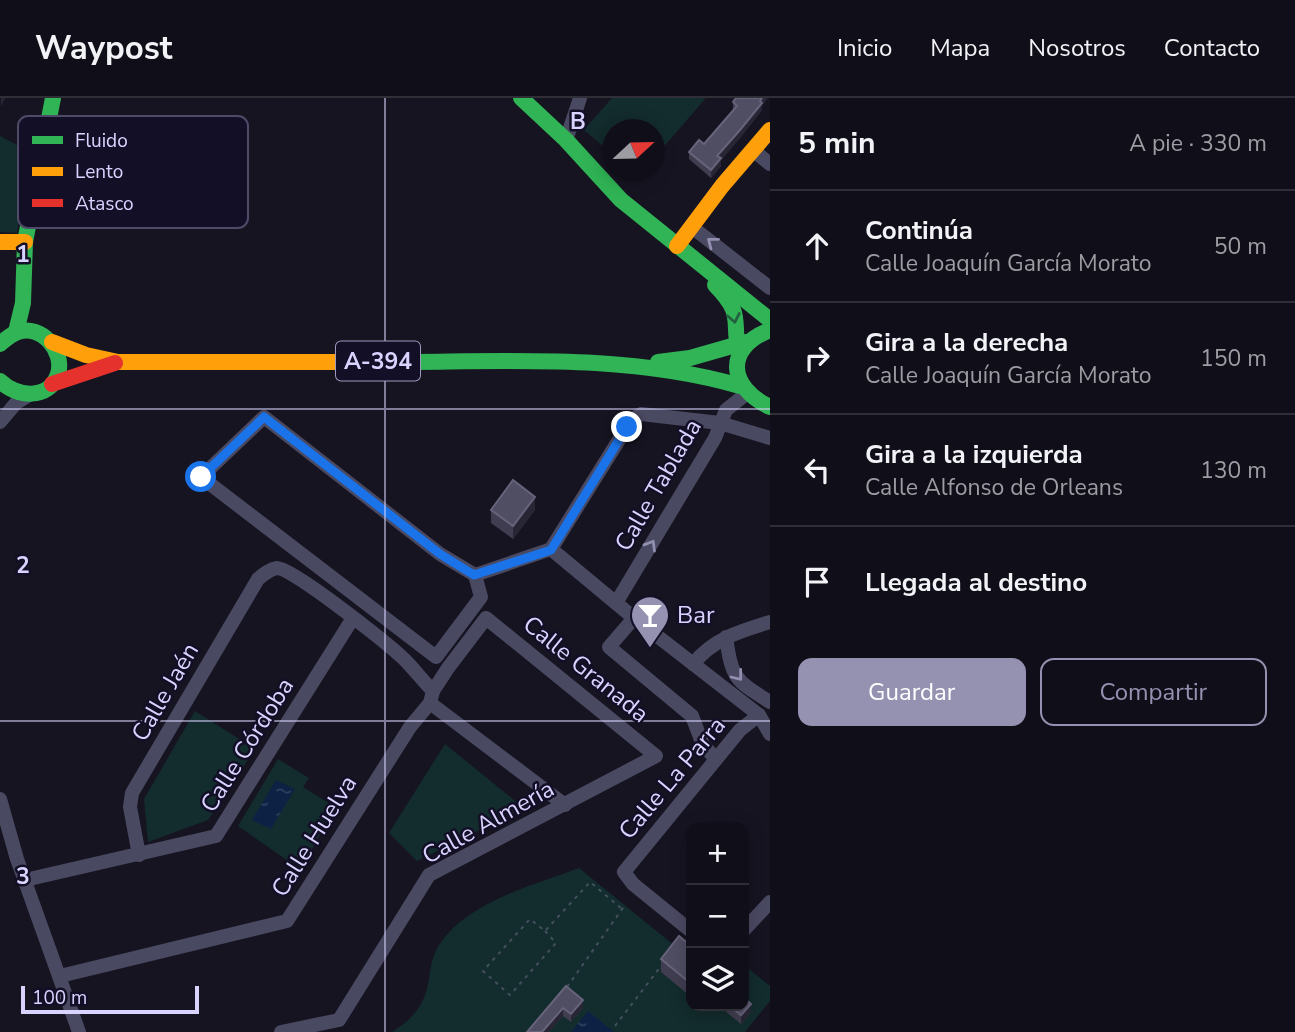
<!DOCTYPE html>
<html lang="es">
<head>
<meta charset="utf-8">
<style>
	:root { --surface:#100f19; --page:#1e1d26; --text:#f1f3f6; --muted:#9c9ca2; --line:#302f38; --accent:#9591b1 }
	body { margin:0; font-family:"Nunito Sans",sans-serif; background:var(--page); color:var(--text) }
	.controls { position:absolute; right:21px; bottom:21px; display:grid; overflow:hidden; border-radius:14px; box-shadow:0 4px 18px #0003 }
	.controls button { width:63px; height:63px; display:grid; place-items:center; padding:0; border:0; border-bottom:2px solid var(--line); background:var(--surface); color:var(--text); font:35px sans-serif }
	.compass { position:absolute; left:602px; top:21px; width:63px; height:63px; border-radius:50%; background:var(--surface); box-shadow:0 4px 18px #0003; rotate:68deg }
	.scale { position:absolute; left:21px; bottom:18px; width:178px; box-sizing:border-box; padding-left:7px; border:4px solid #d9d4ff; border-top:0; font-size:19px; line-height:24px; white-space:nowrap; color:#d9d4ff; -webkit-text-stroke:5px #130f26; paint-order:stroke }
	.stop { position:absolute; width:21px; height:21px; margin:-16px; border:5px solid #1a73e8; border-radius:50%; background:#fff }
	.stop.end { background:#1a73e8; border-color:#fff; box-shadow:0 2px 7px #0008 }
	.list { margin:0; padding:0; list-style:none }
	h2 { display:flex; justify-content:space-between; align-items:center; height:91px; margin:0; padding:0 28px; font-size:30px }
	h2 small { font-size:23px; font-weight:400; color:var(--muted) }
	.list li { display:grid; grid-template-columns:46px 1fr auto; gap:21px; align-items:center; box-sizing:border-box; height:112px; padding:0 28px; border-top:2px solid var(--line) }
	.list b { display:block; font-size:26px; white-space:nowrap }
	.list p { margin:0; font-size:23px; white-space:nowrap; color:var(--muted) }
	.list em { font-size:23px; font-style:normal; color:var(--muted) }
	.actions { display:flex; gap:14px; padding:21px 28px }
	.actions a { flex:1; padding:16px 0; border:2px solid var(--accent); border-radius:14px; text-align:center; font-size:24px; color:var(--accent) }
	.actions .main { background:var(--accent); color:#fff }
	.icon { flex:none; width:38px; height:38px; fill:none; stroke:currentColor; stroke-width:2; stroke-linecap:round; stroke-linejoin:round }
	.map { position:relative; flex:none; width:770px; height:934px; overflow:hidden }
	header { display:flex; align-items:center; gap:42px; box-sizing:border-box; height:98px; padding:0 35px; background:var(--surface); border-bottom:2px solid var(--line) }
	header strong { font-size:33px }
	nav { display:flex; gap:38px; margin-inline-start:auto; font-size:24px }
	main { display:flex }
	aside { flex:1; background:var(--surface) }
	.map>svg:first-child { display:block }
	.green { fill:#132c2d }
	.water { fill:url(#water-ripples) }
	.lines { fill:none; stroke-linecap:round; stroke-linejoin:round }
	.path { stroke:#44505f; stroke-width:2; stroke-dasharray:3.5 5; stroke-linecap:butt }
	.street { stroke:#4a4962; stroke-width:14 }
	.fast { stroke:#30b455; stroke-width:16 }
	.slow { stroke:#ff9f0a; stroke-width:16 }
	.jam { stroke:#e5322d; stroke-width:16 }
	.wall { fill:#403d50 }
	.shaded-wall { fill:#282635 }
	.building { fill:#504e63; stroke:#66637b; stroke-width:2 }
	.oneway { stroke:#928eb0 }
	.oneway2 { stroke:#22623e }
	.route { stroke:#1a73e8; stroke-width:9 }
	.grid { fill:none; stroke:#d9d4ff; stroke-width:2; stroke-opacity:0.55 }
	.labels { text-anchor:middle; stroke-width:5; stroke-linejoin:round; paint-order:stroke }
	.shield { fill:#130f26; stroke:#9e99be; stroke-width:2 }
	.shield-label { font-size:23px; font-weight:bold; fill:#d9d4ff }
	.street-label { font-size:24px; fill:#d9d4ff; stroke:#130f26 }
	.poi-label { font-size:24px; fill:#d9d4ff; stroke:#130f26; text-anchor:start }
	.key { fill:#130f26; stroke:#4e4a67; stroke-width:2 }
	.key-label { font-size:19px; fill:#d9d4ff }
	.grid-label { font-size:23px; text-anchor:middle; font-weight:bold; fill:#d9d4ff; stroke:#130f26; stroke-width:5; stroke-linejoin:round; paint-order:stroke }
</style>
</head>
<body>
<header>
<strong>Waypost</strong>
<nav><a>Inicio</a><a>Mapa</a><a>Nosotros</a><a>Contacto</a></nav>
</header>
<main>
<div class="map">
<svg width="770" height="934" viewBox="0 0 770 934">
	<defs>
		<pattern id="water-ripples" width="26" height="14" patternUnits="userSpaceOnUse" patternTransform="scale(1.75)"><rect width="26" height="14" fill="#0d2144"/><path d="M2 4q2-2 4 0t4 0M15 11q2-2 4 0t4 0" fill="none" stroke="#304060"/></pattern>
	</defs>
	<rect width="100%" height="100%" fill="#161421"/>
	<g class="green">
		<polygon points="612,0 705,0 705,1 655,59 654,32 612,32 612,56 584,32"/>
		<polygon points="0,38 30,54 17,135 0,134"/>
		<polygon points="195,613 255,651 208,722 148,744 144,701"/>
		<polygon points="445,646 524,710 417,763 389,735"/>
		<polygon points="278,661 309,680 303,689 335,709 301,772 238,728"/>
		<path d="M579,770L691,861V908H744V867L770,888V903L745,934H392C408,924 420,913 426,894C431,877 429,864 439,847C468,803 532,788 579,770Z"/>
	</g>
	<g class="water">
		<polygon points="276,682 295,691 271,731 252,722"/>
		<polygon points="588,913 614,934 571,934"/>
	</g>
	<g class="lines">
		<g class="path">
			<polyline points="545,833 556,845 510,897 483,873 530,821 545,833 590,784 622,811"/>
			<polyline points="567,889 625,807"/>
			<polyline points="615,928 661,868"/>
		</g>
		<g class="street">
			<polyline points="566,42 580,0"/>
			<polyline points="753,52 770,66"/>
			<polyline points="692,129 770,190"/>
			<polygon points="264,319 440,456 475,477 481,499 436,559 201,379"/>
			<polyline points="0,324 16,305 29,297"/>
			<polyline points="551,451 634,520 759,617 770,636"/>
			<polyline points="475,477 551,451 627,329 634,320 641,316 720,325 770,340"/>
			<polyline points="616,505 715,340 726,312 746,296"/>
			<polyline points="634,520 609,549 692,618 703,647 716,661"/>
			<path d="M726,539C732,581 735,582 770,604"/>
			<path d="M693,566C713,541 740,533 770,524"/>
			<polyline points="430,605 565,707"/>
			<polyline points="0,701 17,761 79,934"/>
			<path d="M139,757L130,709L132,695L258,481C264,476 270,471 277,470C293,470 388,546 404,561C414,571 423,583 433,593"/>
			<polyline points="25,782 216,738 353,520"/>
			<polyline points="744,832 770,804"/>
			<polyline points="691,833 633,786 624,774 740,632 759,617"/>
			<polyline points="60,878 287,823 410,629 430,605 433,593 448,570 486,520 656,658 429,777 339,922 281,934"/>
		</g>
		<g class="fast">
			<polyline points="521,0 566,42 621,102 770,222"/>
			<path d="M715,187C745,218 731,221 739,255"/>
			<path d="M770,232C724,250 728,289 770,309"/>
			<polyline points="16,234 23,205 25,144 53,0"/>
			<path d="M0,246C5,242 11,236 18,234C41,226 65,253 58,276C49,303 16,299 0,283"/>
			<path d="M387,264C505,264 625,255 740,288"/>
			<polyline points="658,264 690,260 746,244"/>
		</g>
		<g class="slow">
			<polyline points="0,144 25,144"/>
			<polyline points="677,148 722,88 770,32"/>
			<polyline points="52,244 86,257 118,264 387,264"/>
		</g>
		<polyline class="jam" points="52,286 115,265"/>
	</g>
	<g class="wall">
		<polygon points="733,4 762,8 762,12 740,40 721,62 721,68 711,80 689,61 689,54 704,46 733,12"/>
		<polygon points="491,412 535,412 513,441 491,425"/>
		<polygon points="691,848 691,896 690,898 661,874 661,861"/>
		<polygon points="566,888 583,910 571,924 563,918 549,934 527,934"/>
		<polygon points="719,908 744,908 751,914 741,926"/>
	</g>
	<g class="shaded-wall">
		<polygon points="1,0 5,0 1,9"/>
		<polygon points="762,0 768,0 762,8 762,12 740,40 721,62 721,68 711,80 711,72 717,58"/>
		<polygon points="535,399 535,412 513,441 513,428"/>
		<polygon points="583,902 583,910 571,924 571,916"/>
		<polygon points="751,906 751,914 741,926 741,917"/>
		<polygon points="563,910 563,918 549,934 542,934"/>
	</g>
	<g class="building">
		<polygon points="736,0 762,0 760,3 762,5 740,32 717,58 721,60 711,72 689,54 699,42 704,46 737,8 733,4"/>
		<polygon points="513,382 535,399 513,428 491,412"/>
		<polygon points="679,838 691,848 691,884 690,885 661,861"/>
		<polygon points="566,888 583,902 571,916 563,910 542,934 527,934"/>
		<polygon points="744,900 751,906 741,917 730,908 744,908"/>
	</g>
	<defs><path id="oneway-chevron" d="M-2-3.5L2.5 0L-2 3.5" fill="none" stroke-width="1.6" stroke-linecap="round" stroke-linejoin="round" transform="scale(1.75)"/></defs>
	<g class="oneway">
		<use href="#oneway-chevron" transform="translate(712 144) rotate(-142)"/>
		<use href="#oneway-chevron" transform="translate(651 447) rotate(-59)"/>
		<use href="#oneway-chevron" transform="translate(738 578) rotate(52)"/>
	</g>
	<use class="oneway2" href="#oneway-chevron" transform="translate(734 220) rotate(79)"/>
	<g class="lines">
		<polyline class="route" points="201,379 264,319 440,456 474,477 551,452 627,329"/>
	</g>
	<path class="grid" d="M385,0V934M0,311H770M0,623H770"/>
	<defs>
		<symbol id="bar-pin" viewBox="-11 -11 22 30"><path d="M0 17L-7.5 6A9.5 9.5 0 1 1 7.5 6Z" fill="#9591b1" stroke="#130f26"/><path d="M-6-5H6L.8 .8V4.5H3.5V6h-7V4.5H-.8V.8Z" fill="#fff"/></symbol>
	</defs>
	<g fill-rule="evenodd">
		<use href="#bar-pin" x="628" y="495" width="44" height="60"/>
	</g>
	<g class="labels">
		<rect class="shield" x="336" y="243.5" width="84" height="39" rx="5"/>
		<g class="shield-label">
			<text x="378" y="271">A-394</text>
		</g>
		<g class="street-label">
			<text transform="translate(658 387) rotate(-60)" y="8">Calle Tablada</text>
			<text transform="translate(586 571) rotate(39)" y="8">Calle Granada</text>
			<text transform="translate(165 594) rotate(-60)" y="8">Calle Jaén</text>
			<text transform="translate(247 647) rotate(-58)" y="8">Calle Córdoba</text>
			<text transform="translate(672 680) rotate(-50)" y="8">Calle La Parra</text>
			<text transform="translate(488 724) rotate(-29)" y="8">Calle Almería</text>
			<text transform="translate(314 738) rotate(-58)" y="8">Calle Huelva</text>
		</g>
		<g class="poi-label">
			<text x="677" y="525">Bar</text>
		</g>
	</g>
	<rect x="18" y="18" width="230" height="112" rx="10" class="key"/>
	<rect x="32" y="38" width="31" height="8" fill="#30b455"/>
	<rect x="32" y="69" width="31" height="9" fill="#ff9f0a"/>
	<rect x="32" y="101" width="31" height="8" fill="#e5322d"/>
	<g class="key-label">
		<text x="75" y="49">Fluido</text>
		<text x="75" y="80">Lento</text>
		<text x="75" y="112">Atasco</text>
	</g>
	<g class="grid-label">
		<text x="578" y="31">B</text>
		<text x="23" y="164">1</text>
		<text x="23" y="475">2</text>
		<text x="23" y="786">3</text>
	</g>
</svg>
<div class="controls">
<button>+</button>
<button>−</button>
<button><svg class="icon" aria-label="layers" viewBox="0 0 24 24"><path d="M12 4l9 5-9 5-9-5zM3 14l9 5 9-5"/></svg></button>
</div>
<svg class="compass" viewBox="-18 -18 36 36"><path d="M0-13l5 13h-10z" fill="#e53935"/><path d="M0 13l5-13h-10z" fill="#9c9ca2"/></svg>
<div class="scale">100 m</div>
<div class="stop" style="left:201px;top:379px"></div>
<div class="stop end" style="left:627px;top:329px"></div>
</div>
<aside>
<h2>5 min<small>A pie · 330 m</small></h2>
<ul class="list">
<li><svg class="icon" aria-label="ahead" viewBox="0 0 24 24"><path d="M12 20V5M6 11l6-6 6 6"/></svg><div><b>Continúa</b><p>Calle Joaquín García Morato</p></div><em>50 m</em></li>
<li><svg class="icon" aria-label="right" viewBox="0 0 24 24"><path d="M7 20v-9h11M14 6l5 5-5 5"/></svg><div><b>Gira a la derecha</b><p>Calle Joaquín García Morato</p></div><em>150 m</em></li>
<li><svg class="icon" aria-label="left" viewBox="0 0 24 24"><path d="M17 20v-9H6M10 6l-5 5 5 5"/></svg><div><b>Gira a la izquierda</b><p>Calle Alfonso de Orleans</p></div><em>130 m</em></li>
<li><svg class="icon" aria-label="arrive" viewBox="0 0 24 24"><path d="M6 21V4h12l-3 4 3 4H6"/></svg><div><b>Llegada al destino</b></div></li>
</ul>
<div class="actions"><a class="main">Guardar</a><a>Compartir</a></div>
</aside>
</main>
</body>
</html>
